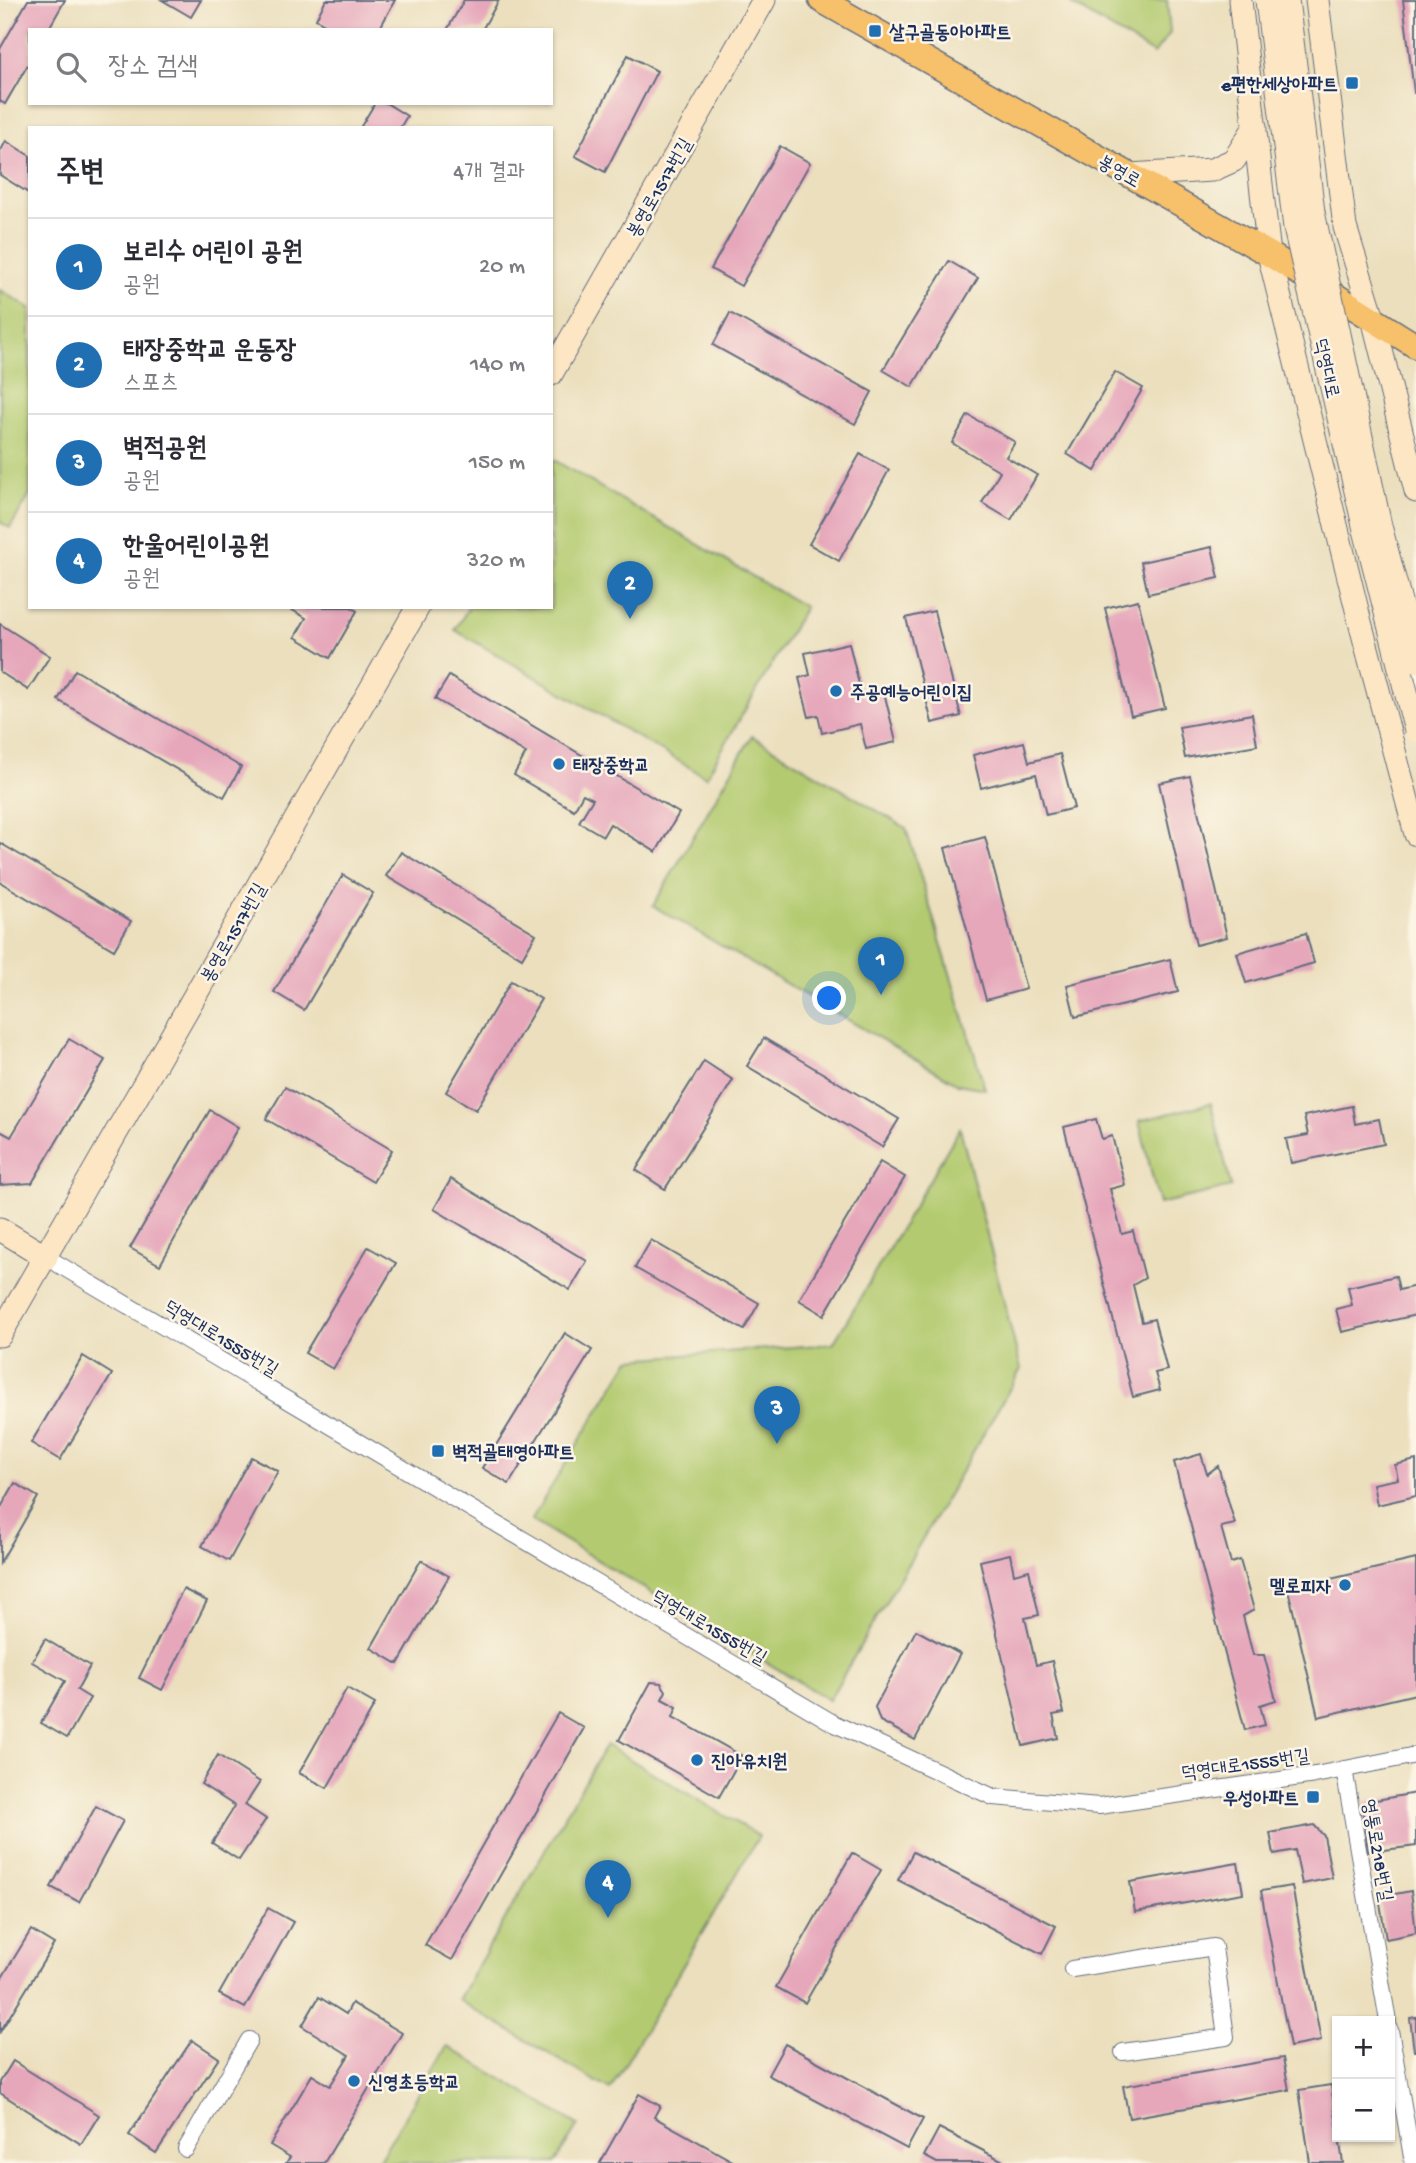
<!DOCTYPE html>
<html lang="ko">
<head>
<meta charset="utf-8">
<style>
	:root { --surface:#fff; --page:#f7f7f7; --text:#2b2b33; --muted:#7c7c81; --line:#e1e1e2; --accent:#1f6fb2 }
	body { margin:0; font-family:"Gochi Hand","Poor Story",sans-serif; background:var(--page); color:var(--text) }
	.controls { position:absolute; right:21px; bottom:21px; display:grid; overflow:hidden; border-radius:0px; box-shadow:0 2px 5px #0004 }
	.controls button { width:63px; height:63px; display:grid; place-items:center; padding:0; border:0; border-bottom:2px solid var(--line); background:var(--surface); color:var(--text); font:35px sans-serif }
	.you { position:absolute; left:830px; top:999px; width:24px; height:24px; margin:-18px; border:5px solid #fff; border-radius:50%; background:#1a73e8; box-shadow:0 0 0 10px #1a73e833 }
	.badge { display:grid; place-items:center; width:46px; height:46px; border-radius:50%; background:var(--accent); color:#fff; font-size:23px; font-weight:700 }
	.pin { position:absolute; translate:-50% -58px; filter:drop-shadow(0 2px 4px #0008) }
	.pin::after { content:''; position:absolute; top:37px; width:24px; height:21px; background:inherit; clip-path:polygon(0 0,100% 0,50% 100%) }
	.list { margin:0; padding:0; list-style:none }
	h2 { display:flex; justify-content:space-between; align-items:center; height:91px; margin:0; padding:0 28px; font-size:30px }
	h2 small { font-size:23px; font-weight:400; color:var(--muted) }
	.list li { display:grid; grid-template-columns:46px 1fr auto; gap:21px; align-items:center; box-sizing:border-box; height:98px; padding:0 28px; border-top:2px solid var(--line) }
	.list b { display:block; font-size:26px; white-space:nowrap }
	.list p { margin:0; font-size:23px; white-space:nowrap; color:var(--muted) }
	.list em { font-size:23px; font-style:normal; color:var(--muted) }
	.icon { flex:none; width:38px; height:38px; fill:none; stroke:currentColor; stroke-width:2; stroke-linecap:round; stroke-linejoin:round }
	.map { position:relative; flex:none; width:1416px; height:2163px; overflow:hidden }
	.search { position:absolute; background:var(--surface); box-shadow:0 2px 5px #0004; left:28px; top:28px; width:525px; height:77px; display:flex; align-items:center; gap:18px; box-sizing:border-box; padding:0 24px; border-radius:0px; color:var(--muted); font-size:26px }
	.panel { position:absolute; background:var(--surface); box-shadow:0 2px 5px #0004; left:28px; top:126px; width:525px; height:483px; border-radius:0px }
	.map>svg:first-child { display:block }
	.green { fill:#b3ca6f; stroke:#677c66; stroke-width:2 }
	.building { fill:#e6a7bb }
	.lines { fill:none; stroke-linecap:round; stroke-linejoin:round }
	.street-casing { stroke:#646d7f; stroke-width:18 }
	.secondary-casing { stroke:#646d7f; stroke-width:25 }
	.primary-casing { stroke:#646d7f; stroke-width:27 }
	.street { stroke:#fff; stroke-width:16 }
	.secondary { stroke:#fce6c4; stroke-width:23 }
	.primary { stroke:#f7c06b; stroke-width:24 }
	.secondary-bridge-casing { stroke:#646d7f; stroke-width:25; stroke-linecap:butt }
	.secondary-bridge { stroke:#fce6c4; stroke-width:23 }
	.poi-dot { fill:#1f6fb2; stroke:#fcf5e5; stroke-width:2.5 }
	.labels { text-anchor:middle; stroke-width:5; stroke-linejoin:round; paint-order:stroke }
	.poi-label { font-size:19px; font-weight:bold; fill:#1b2f5e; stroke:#fcf5e5; text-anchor:start }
	.street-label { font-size:19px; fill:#1b2f5e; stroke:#fcf5e5 }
</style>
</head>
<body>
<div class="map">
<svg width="1416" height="2163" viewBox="0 0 1416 2163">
	<rect width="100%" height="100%" fill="#fcf5e5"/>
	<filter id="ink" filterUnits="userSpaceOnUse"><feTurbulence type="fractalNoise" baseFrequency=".0143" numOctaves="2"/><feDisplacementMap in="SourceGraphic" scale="14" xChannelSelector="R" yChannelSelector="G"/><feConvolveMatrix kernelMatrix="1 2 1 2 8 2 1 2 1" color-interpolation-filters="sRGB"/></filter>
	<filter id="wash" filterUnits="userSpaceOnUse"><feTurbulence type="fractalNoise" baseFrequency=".00686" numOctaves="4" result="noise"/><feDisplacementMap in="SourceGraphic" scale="28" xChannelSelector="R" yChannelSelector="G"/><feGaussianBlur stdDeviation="1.57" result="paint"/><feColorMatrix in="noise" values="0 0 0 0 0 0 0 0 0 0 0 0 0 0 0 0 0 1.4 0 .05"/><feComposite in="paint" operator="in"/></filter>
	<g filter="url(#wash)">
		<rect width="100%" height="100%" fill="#ebdfbd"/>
		<g class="green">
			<polygon points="1073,0 1167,0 1170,33 1154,54 1071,4"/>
			<polygon points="0,290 30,308 30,495 10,528 0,522"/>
			<polygon points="554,460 805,607 706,777 455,630 469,607 551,607 551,465"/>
			<polygon points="752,736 906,828 985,1089 958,1084 653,906"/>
			<polygon points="1211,1103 1231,1187 1159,1204 1139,1121"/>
			<polygon points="960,1128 1021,1369 829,1700 531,1520 630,1359 833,1344"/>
			<polygon points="606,1745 759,1836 610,2090 458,2000"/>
			<polygon points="447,2046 578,2125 555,2163 377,2163"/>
		</g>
		<g id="blocks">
			<g class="building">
				<polygon points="28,0 65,0 48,30 30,30 30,61 5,104 0,101 0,49"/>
				<polygon points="162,0 201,0 191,17"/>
				<polygon points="326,0 395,0 379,30 335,30 316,19"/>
				<polygon points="464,0 499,0 482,30 447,30"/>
				<polygon points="1403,0 1416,0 1416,93 1414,93"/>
				<polygon points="628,55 657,71 605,172 575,156"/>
				<polygon points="375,103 386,103 407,116 400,128 360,128"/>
				<polygon points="6,141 30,156 30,194 0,175 0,152"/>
				<polygon points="780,146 810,163 741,286 711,269"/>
				<polygon points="949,261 978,278 912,387 883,370"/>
				<polygon points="730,313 872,392 855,424 713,345"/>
				<polygon points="1115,372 1143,388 1095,471 1067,454"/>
				<polygon points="968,415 1015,442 1006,457 1037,475 1011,520 982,503 1000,471 952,443"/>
				<polygon points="860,454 889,470 839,561 809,544"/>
				<polygon points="1212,547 1219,578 1148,594 1141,562"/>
				<polygon points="1138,600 1165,708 1131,716 1105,608"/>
				<polygon points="287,607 351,607 357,611 330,658 295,637 306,618"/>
				<polygon points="934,611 961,716 932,723 906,618"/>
				<polygon points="0,624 50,656 28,690 0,672"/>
				<polygon points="849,643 862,697 884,692 896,742 866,749 860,724 822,733 818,715 809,717 799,678 810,675 805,653"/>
				<polygon points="75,670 241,767 224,797 58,700"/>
				<polygon points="449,676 679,813 656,852 610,824 603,836 579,822 593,799 583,794 574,810 514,775 526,753 435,699"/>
				<polygon points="1252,714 1257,745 1185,758 1179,727"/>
				<polygon points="1024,742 1029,762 1060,754 1074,808 1046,815 1036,774 981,788 973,755"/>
				<polygon points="1190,776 1227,937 1196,945 1159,783"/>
				<polygon points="985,837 1026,989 986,1000 945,848"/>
				<polygon points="0,843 131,921 114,950 0,882"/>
				<polygon points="401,852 536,934 522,958 386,876"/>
				<polygon points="343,875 373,893 304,1010 274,992"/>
				<polygon points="1306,933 1314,963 1246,983 1237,953"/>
				<polygon points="1170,959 1178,992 1075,1017 1067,985"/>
				<polygon points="511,981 541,999 476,1110 446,1092"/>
				<polygon points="764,1038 899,1119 882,1147 747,1066"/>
				<polygon points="69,1039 105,1060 32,1183 0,1185 0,1131 11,1137"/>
				<polygon points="704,1061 733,1080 665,1189 636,1170"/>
				<polygon points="285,1087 392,1150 373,1182 266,1119"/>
				<polygon points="1352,1106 1355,1124 1379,1119 1384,1144 1291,1163 1286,1139 1308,1135 1304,1116"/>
				<polygon points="210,1110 238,1127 160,1265 130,1248"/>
				<polygon points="1096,1119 1102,1139 1112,1136 1125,1185 1110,1189 1122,1234 1133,1231 1145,1278 1133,1285 1142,1322 1154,1319 1167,1370 1155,1373 1160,1390 1133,1397 1064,1127"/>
				<polygon points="880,1162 905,1177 824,1315 799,1300"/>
				<polygon points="451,1179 587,1261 570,1290 434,1209"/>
				<polygon points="651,1240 759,1303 744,1330 635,1268"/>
				<polygon points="368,1247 396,1263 333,1369 305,1353"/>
				<polygon points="1396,1276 1399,1290 1416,1286 1416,1315 1342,1332 1336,1309 1352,1305 1348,1287"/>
				<polygon points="565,1333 592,1350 509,1484 482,1468"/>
				<polygon points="83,1356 112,1374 60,1460 31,1443"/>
				<polygon points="1201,1454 1207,1474 1218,1466 1235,1524 1221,1527 1231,1563 1240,1560 1254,1610 1243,1616 1253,1655 1264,1655 1276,1700 1260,1705 1265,1725 1245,1730 1174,1462"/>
				<polygon points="251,1457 278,1471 229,1561 202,1546"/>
				<polygon points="1416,1460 1416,1496 1377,1505 1373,1484 1398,1479 1395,1465"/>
				<polygon points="15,1483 38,1497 0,1563 0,1509"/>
				<polygon points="1010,1554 1014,1574 1029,1570 1039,1615 1025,1618 1036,1665 1052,1661 1064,1713 1053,1715 1058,1738 1023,1746 980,1561"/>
				<polygon points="1416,1559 1416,1694 1318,1717 1288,1589"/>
				<polygon points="421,1560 449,1576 398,1664 371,1648"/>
				<polygon points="183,1589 207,1601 162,1690 139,1678"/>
				<polygon points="916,1630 960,1654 915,1740 880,1721 875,1707"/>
				<polygon points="45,1639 90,1666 77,1690 90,1698 67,1738 41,1723 65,1681 32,1662"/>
				<polygon points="651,1682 661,1683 666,1691 662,1699 677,1707 673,1717 742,1756 719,1797 619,1740"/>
				<polygon points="347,1688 375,1704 327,1788 299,1773"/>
				<polygon points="558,1713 584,1728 452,1960 425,1945"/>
				<polygon points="218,1755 260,1782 245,1805 266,1819 239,1860 212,1843 235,1806 201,1784"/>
				<polygon points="1416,1793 1416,1846 1368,1852 1362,1807 1365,1802"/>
				<polygon points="96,1806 123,1821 79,1902 51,1887"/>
				<polygon points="1314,1825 1324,1836 1332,1878 1302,1884 1295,1850 1274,1854 1270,1833"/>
				<polygon points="913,1852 1056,1926 1042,1954 898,1880"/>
				<polygon points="852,1853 881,1870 805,2003 776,1987"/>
				<polygon points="1238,1863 1243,1893 1135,1912 1130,1882"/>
				<polygon points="1292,1886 1321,2041 1290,2047 1261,1891"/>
				<polygon points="1411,1891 1416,1933 1386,1939 1379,1897"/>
				<polygon points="268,1908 293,1922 245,2008 219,1994"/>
				<polygon points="31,1930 54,1944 0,2032 0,1981"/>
				<polygon points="319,1997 346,2014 352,2003 402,2033 324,2163 286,2163 290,2157 270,2145 312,2075 330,2086 349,2055 302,2026"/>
				<polygon points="1416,2017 1416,2051 1414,2051 1410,2018"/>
				<polygon points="192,2040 219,2058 156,2153 129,2135"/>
				<polygon points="785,2044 923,2119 907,2149 768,2075"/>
				<polygon points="1283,2058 1289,2090 1129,2118 1123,2086"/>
				<polygon points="13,2061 99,2115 81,2144 0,2093 0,2082"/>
				<polygon points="1331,2085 1343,2163 1310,2163 1299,2090"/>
				<polygon points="639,2094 660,2106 654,2117 736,2163 600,2163"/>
				<polygon points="939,2128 1007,2163 937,2163 924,2156"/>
			</g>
		</g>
	</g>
	<g filter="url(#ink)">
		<use href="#blocks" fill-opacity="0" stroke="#646d7f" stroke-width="2"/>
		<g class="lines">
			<defs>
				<g id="street">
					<polyline points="46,1257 833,1723 993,1797 1099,1806 1315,1775 1416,1755"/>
					<polyline points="1344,1769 1388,2021"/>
					<polyline points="1072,1969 1214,1947 1226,2037 1123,2052"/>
					<polyline points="1390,2030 1413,2163"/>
					<polyline points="186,2149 249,2040"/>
				</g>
				<g id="secondary">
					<polyline points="1240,0 1269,254 1360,622 1416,834"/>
					<polyline points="1317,0 1345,227 1373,318 1416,491"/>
					<polyline points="1129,175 1212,170 1234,160 1255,127"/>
					<polyline points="551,374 764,0"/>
					<polyline points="0,1229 46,1257"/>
					<polyline points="0,1335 418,607"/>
				</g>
				<polyline id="primary" points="821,0 1269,254 1416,346"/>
			</defs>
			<use href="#street" class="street-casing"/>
			<use href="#secondary" class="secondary-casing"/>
			<use href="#primary" class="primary-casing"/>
			<use href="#street" class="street"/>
			<use href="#secondary" class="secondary"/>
			<use href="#primary" class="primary"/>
			<defs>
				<g id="secondary-bridge">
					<polyline points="1267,0 1295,228 1365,530 1416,731"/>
					<polyline points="1287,0 1313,212 1380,526 1416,661"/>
				</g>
			</defs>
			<use href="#secondary-bridge" class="secondary-bridge-casing"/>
			<use href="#secondary-bridge" class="secondary-bridge"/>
		</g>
	</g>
	<g class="poi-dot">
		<rect x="868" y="24" width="14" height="14" rx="3.5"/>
		<rect x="1345" y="76" width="14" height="14" rx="3.5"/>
		<circle cx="836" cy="691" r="7"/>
		<circle cx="559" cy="764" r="7"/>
		<rect x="431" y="1444" width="14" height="14" rx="3.5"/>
		<circle cx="1345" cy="1585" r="7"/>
		<circle cx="697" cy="1760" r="7"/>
		<rect x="1306" y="1790" width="14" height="14" rx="3.5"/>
		<circle cx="354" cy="2081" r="7"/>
	</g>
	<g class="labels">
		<g class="poi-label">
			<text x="889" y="38">살구골동아아파트</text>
			<text x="1338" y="90" text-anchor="end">e편한세상아파트</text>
			<text x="850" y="698">주공예능어린이집</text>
			<text x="573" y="771">태장중학교</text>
			<text x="452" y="1458">벽적골태영아파트</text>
			<text x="1331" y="1592" text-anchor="end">멜로피자</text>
			<text x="711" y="1767">진아유치원</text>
			<text x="1299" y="1804" text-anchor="end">우성아파트</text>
			<text x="368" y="2088">신영초등학교</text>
		</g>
		<g class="street-label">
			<text transform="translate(1120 170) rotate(30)" y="7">봉영로</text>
			<text transform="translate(658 187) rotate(-60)" y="7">봉영로1517번길</text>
			<text transform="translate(1328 368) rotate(77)" y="7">덕영대로</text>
			<text transform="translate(232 932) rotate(-60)" y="7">봉영로1517번길</text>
			<text transform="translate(222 1337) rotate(31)" y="7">덕영대로1555번길</text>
			<text transform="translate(710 1626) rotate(30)" y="7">덕영대로1555번길</text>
			<text transform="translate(1245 1763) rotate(-8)" y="7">덕영대로1555번길</text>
			<text transform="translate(1379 1850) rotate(80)" y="7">영통로218번길</text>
		</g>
	</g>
</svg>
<div class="controls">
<button>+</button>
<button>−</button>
</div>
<div class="you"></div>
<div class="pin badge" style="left:881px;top:995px">1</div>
<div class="pin badge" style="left:630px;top:619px">2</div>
<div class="pin badge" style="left:777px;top:1444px">3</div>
<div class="pin badge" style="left:608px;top:1918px">4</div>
<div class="search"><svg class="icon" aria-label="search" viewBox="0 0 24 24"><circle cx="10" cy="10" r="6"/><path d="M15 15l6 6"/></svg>장소 검색</div>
<section class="panel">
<h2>주변<small>4개 결과</small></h2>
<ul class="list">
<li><span class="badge">1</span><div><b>보리수 어린이 공원</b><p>공원</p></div><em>20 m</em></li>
<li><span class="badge">2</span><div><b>태장중학교 운동장</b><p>스포츠</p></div><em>140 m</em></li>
<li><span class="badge">3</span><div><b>벽적공원</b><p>공원</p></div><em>150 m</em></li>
<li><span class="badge">4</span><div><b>한울어린이공원</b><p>공원</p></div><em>320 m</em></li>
</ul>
</section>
</div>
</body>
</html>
